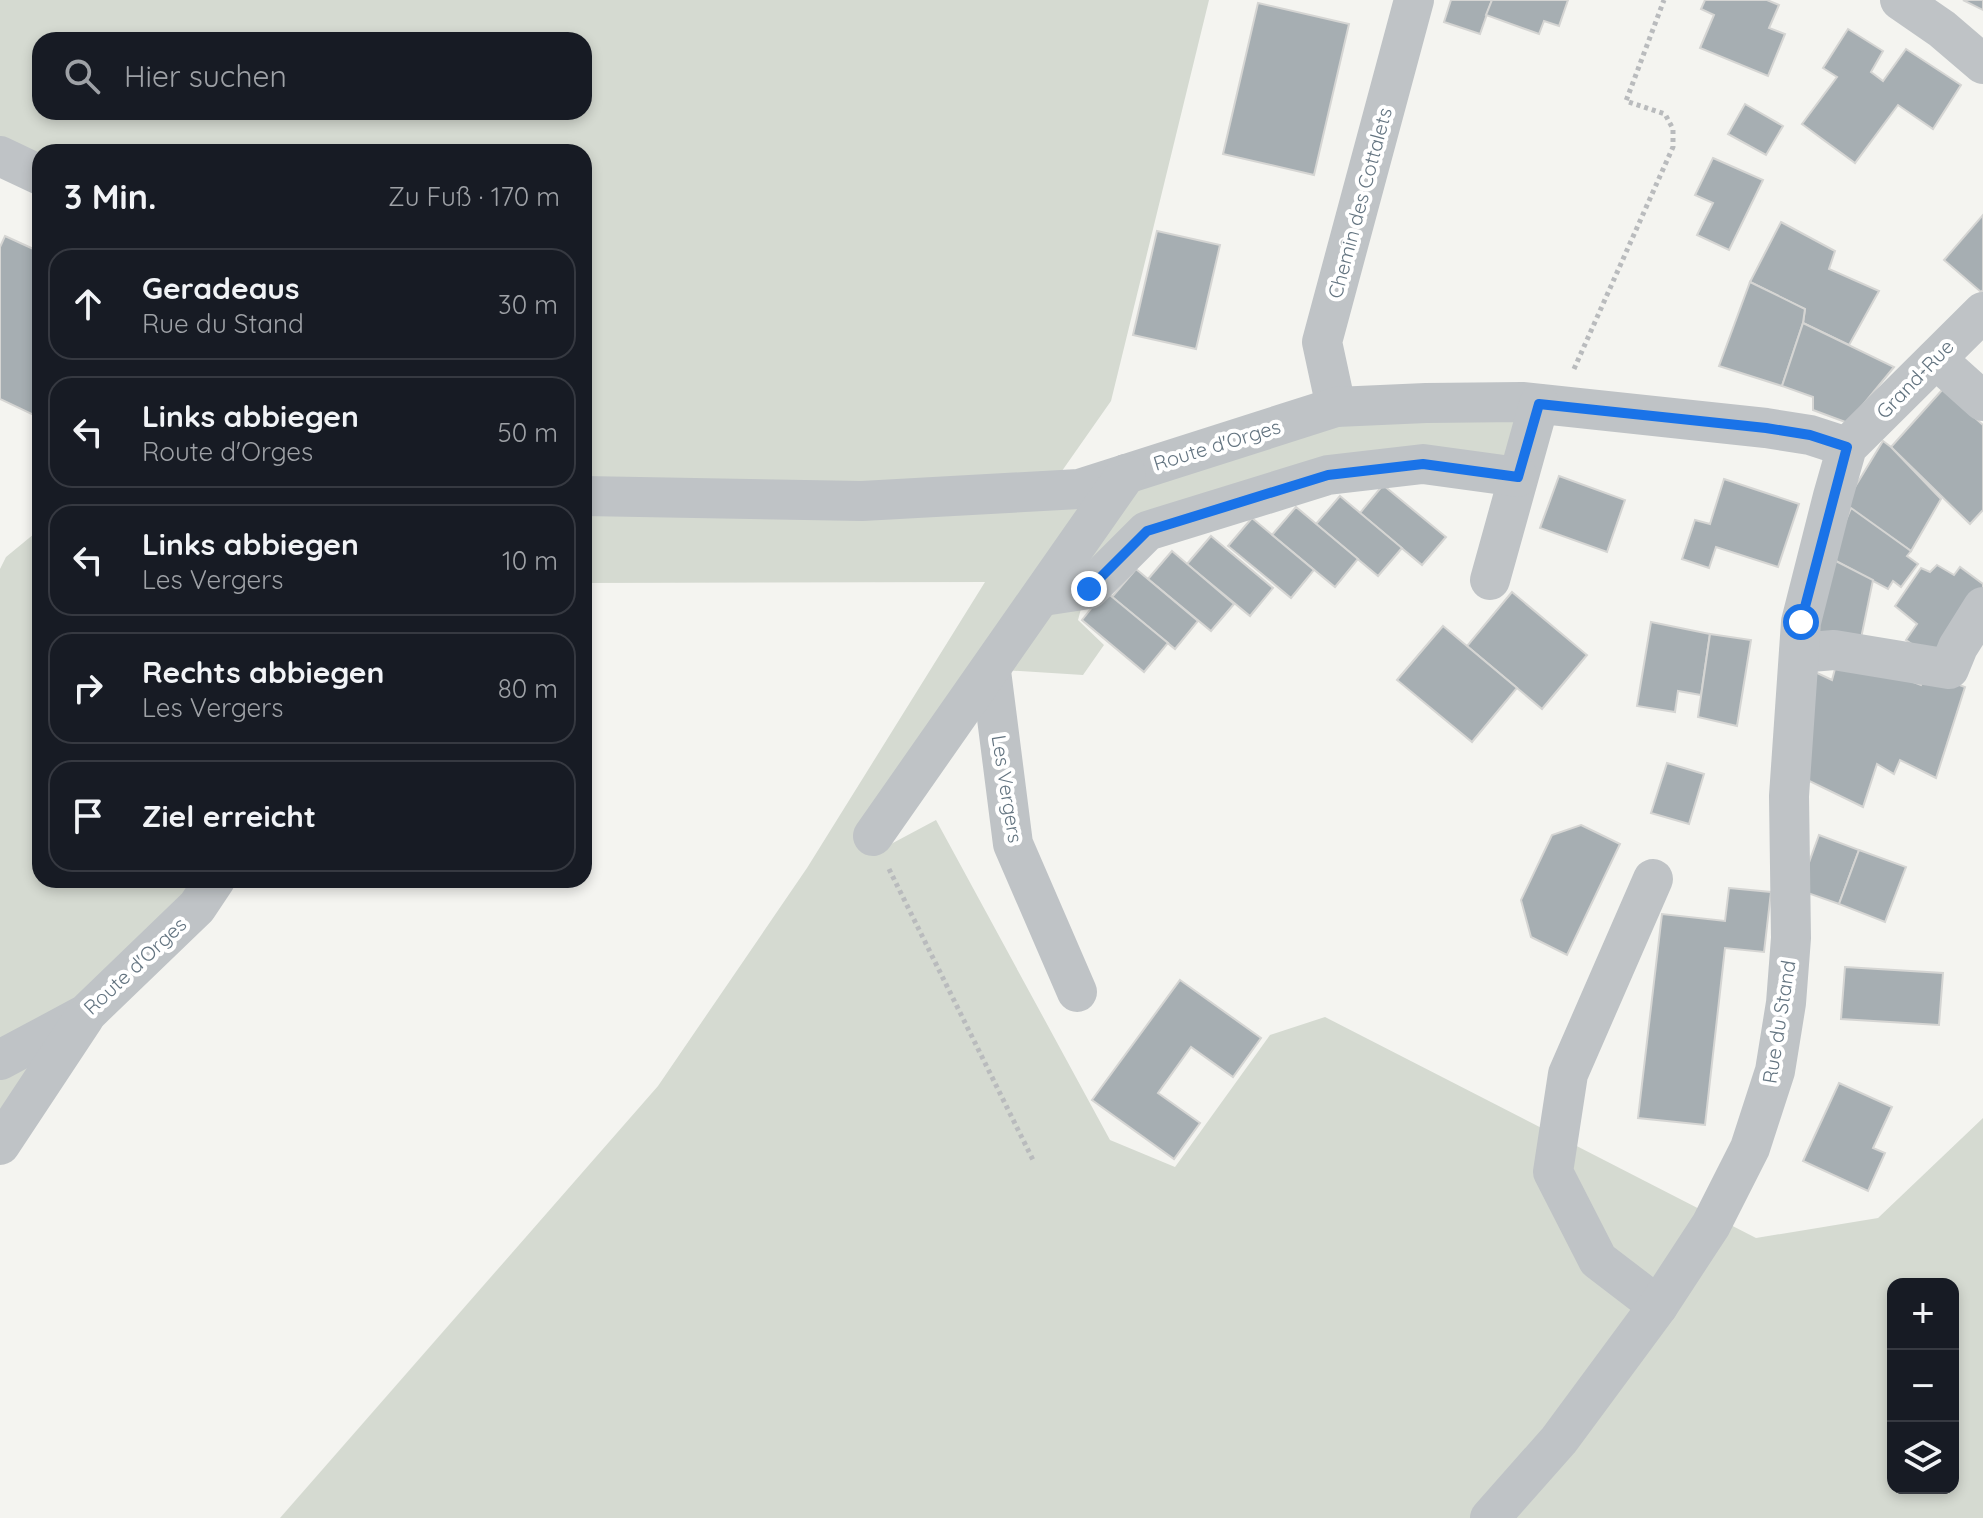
<!DOCTYPE html>
<html lang="de">
<head>
<meta charset="utf-8">
<style>
	:root { --surface:#171b24; --page:#242831; --text:#f1f3f6; --muted:#9ea1a6; --line:#363941 }
	body { margin:0; font-family:Quicksand,sans-serif; background:var(--page); color:var(--text) }
	.controls { position:absolute; right:24px; bottom:24px; display:grid; overflow:hidden; border-radius:16px; box-shadow:0 4px 12px #0003 }
	.controls button { width:72px; height:72px; display:grid; place-items:center; padding:0; border:0; border-bottom:2px solid var(--line); background:var(--surface); color:var(--text); font:40px sans-serif }
	.stop { position:absolute; width:24px; height:24px; margin:-18px; border:6px solid #1a73e8; border-radius:50%; background:#fff }
	.stop.end { background:#1a73e8; border-color:#fff; box-shadow:0 2px 8px #0008 }
	.list { margin:0; padding:0; list-style:none }
	h2 { display:flex; justify-content:space-between; align-items:center; height:104px; margin:0; padding:0 32px; font-size:34px }
	h2 small { font-size:26px; font-weight:400; color:var(--muted) }
	.list li { display:grid; grid-template-columns:52px 1fr auto; gap:24px; align-items:center; box-sizing:border-box; height:112px; margin:0 16px 16px; padding:0 16px; border:2px solid var(--line); border-radius:24px }
	.list b { display:block; font-size:30px; white-space:nowrap }
	.list p { margin:0; font-size:26px; white-space:nowrap; color:var(--muted) }
	.list em { font-size:26px; font-style:normal; color:var(--muted) }
	.icon { flex:none; width:44px; height:44px; fill:none; stroke:currentColor; stroke-width:2; stroke-linecap:round; stroke-linejoin:round }
	.map { position:relative; flex:none; width:1983px; height:1518px; overflow:hidden }
	.search { position:absolute; background:var(--surface); box-shadow:0 4px 12px #0003; left:32px; top:32px; width:560px; height:88px; display:flex; align-items:center; gap:20px; box-sizing:border-box; padding:0 28px; border-radius:24px; color:var(--muted); font-size:30px }
	.panel { position:absolute; background:var(--surface); box-shadow:0 4px 12px #0003; left:32px; top:144px; width:560px; height:744px; border-radius:24px }
	.map>svg:first-child { display:block }
	.green { fill:#d5dad1; fill-rule:evenodd }
	.building { fill:#a6aeb2; stroke:#d5d5d3; stroke-width:2 }
	.lines { fill:none; stroke-linecap:round; stroke-linejoin:round }
	.path { stroke:#b9bbbd; stroke-width:5; stroke-dasharray:4 4; stroke-linecap:butt }
	.minor { stroke:#bfc3c6; stroke-width:40 }
	.route { stroke:#1a73e8; stroke-width:10 }
	.labels { text-anchor:middle; stroke-width:8; stroke-linejoin:round; paint-order:stroke }
	.street-label { font-size:20px; fill:#637480; stroke:#fff }
</style>
</head>
<body>
<div class="map">
<svg width="1983" height="1518" viewBox="0 0 1983 1518">
	<rect width="100%" height="100%" fill="#f4f4f0"/>
	<g class="green">
		<path d="M0,0H1209L1111,401L1050,488L584,494V152H40V173L0,158ZM40,40H584V112H40Z"/>
		<path d="M1523,406L1515,470L1423,459L1145,524L1088,583L1078,620L1104,645L1083,675L987,669L876,852L936,820L1110,1140L1175,1167L1270,1035L1325,1017L1756,1238L1878,1218L1983,1118V1518H280L658,1086L807,868L985,582L584,583V499L1080,494L1341,416ZM1893,1284H1953V1488H1893Z"/>
		<polygon points="40,529 40,880 211,880 0,1140 0,569 6,557"/>
	</g>
	<g class="building">
		<polygon points="1451,0 1492,0 1480,34 1444,22"/>
		<polygon points="1492,0 1568,0 1559,26 1544,21 1539,34 1486,15"/>
		<polygon points="1705,0 1767,0 1779,5 1769,28 1785,34 1768,76 1700,48 1714,15 1701,9"/>
		<polygon points="1963,0 1983,0 1983,10"/>
		<polygon points="1258,3 1349,24 1314,175 1223,154"/>
		<polygon points="1848,29 1883,51 1871,72 1883,81 1906,49 1961,85 1933,129 1898,105 1855,163 1802,124 1837,77 1823,68"/>
		<polygon points="1745,104 1783,126 1766,155 1728,134"/>
		<polygon points="1713,158 1763,180 1729,250 1697,235 1713,203 1695,195"/>
		<polygon points="1983,215 1983,290 1981,292 1944,260"/>
		<polygon points="1781,222 1835,251 1829,269 1879,291 1849,345 1803,323 1805,309 1750,282"/>
		<polygon points="1157,231 1220,245 1196,349 1133,335"/>
		<polygon points="5,236 40,252 40,418 0,399 0,247"/>
		<polygon points="1750,282 1805,309 1803,323 1782,386 1719,366"/>
		<polygon points="1803,323 1894,367 1848,423 1813,410 1813,397 1782,386"/>
		<polygon points="1943,389 1983,425 1983,510 1970,524 1891,447"/>
		<polygon points="1883,441 1891,447 1941,499 1911,551 1844,505"/>
		<polygon points="1559,476 1625,500 1607,552 1540,528"/>
		<polygon points="1724,479 1799,504 1778,567 1716,547 1709,568 1682,559 1695,520 1710,524"/>
		<polygon points="1383,485 1446,537 1422,565 1360,513"/>
		<polygon points="1340,496 1402,548 1378,576 1316,524"/>
		<polygon points="1296,507 1358,559 1335,587 1272,535"/>
		<polygon points="1851,508 1911,551 1907,556 1918,564 1901,587 1893,581 1888,589 1830,558"/>
		<polygon points="1252,518 1314,570 1291,598 1228,546"/>
		<polygon points="1211,536 1273,588 1250,616 1187,564"/>
		<polygon points="1172,551 1234,604 1211,631 1148,579"/>
		<polygon points="1830,558 1873,580 1859,648 1814,638"/>
		<polygon points="1937,565 1954,575 1960,567 1983,584 1983,598 1936,661 1906,640 1917,624 1895,606 1921,568 1930,572"/>
		<polygon points="1136,569 1198,621 1175,649 1112,597"/>
		<polygon points="1105,591 1168,643 1144,672 1082,620"/>
		<polygon points="1512,592 1587,655 1542,709 1467,646"/>
		<polygon points="1651,622 1710,634 1701,695 1678,691 1675,712 1637,706"/>
		<polygon points="1443,626 1517,688 1472,742 1397,680"/>
		<polygon points="1710,634 1751,640 1737,726 1698,717"/>
		<polygon points="1839,654 1921,685 1926,673 1965,687 1936,778 1900,760 1894,774 1877,764 1863,807 1801,777 1813,671 1832,680"/>
		<polygon points="1667,763 1704,774 1689,824 1651,813"/>
		<polygon points="1581,825 1620,844 1567,955 1531,937 1521,900 1552,835"/>
		<polygon points="1819,835 1859,850 1839,904 1799,890"/>
		<polygon points="1859,850 1906,867 1885,922 1839,904"/>
		<polygon points="1729,888 1771,892 1764,952 1725,948 1705,1125 1638,1118 1662,914 1725,921"/>
		<polygon points="1845,967 1943,973 1939,1025 1841,1019"/>
		<polygon points="1180,980 1261,1038 1233,1077 1191,1047 1158,1093 1200,1123 1174,1159 1092,1100"/>
		<polygon points="1839,1083 1892,1107 1873,1148 1885,1153 1868,1191 1803,1161"/>
	</g>
	<g class="lines">
		<g class="path">
			<polyline points="1574,369 1673,147 1673,129 1665,114 1626,101 1664,0"/>
			<polyline points="889,869 1034,1162"/>
		</g>
		<g class="minor">
			<polyline points="1900,0 1942,29 1983,64"/>
			<polyline points="0,156 40,175"/>
			<polyline points="1936,359 1983,401"/>
			<polyline points="1336,407 1322,342 1414,0"/>
			<polyline points="584,496 862,501 1079,489 1336,407 1426,403 1522,402 1766,428 1810,435 1847,447"/>
			<polyline points="1490,580 1539,404"/>
			<polyline points="1043,596 1089,589 1147,531 1328,475 1423,464 1518,477"/>
			<polyline points="1799,653 1834,650 1949,669 1958,647 1983,607"/>
			<polyline points="991,671 1013,844 1077,992"/>
			<polyline points="873,836 1126,474"/>
			<polyline points="1653,879 1568,1074 1553,1172 1598,1260 1658,1306"/>
			<polyline points="0,1060 86,1014 197,907 215,880"/>
			<polyline points="0,1145 84,1018"/>
			<polyline points="1490,1518 1559,1440 1658,1306 1711,1225 1750,1148 1775,1071 1786,1003 1791,938 1789,796 1801,622 1833,496 1847,447 1983,312"/>
		</g>
	</g>
	<g class="lines">
		<polyline class="route" points="1089,589 1147,531 1328,475 1423,464 1518,477 1539,404 1766,428 1810,435 1847,447 1801,622"/>
	</g>
	<g class="labels">
		<g class="street-label">
			<text transform="translate(1360 203) rotate(-75)" y="7">Chemin des Cottalets</text>
			<text transform="translate(1915 379) rotate(-46)" y="7">Grand-Rue</text>
			<text transform="translate(1217 445) rotate(-17)" y="7">Route d'Orges</text>
			<text transform="translate(1007 789) rotate(81)" y="7">Les Vergers</text>
			<text transform="translate(135 966) rotate(-43)" y="7">Route d'Orges</text>
			<text transform="translate(1779 1022) rotate(-81)" y="7">Rue du Stand</text>
		</g>
	</g>
</svg>
<div class="controls">
<button>+</button>
<button>−</button>
<button><svg class="icon" aria-label="layers" viewBox="0 0 24 24"><path d="M12 4l9 5-9 5-9-5zM3 14l9 5 9-5"/></svg></button>
</div>
<div class="stop" style="left:1801px;top:622px"></div>
<div class="stop end" style="left:1089px;top:589px"></div>
<div class="search"><svg class="icon" aria-label="search" viewBox="0 0 24 24"><circle cx="10" cy="10" r="6"/><path d="M15 15l6 6"/></svg>Hier suchen</div>
<section class="panel">
<h2>3 Min.<small>Zu Fuß · 170 m</small></h2>
<ul class="list">
<li><svg class="icon" aria-label="ahead" viewBox="0 0 24 24"><path d="M12 20V5M6 11l6-6 6 6"/></svg><div><b>Geradeaus</b><p>Rue du Stand</p></div><em>30 m</em></li>
<li><svg class="icon" aria-label="left" viewBox="0 0 24 24"><path d="M17 20v-9H6M10 6l-5 5 5 5"/></svg><div><b>Links abbiegen</b><p>Route d'Orges</p></div><em>50 m</em></li>
<li><svg class="icon" aria-label="left" viewBox="0 0 24 24"><path d="M17 20v-9H6M10 6l-5 5 5 5"/></svg><div><b>Links abbiegen</b><p>Les Vergers</p></div><em>10 m</em></li>
<li><svg class="icon" aria-label="right" viewBox="0 0 24 24"><path d="M7 20v-9h11M14 6l5 5-5 5"/></svg><div><b>Rechts abbiegen</b><p>Les Vergers</p></div><em>80 m</em></li>
<li><svg class="icon" aria-label="arrive" viewBox="0 0 24 24"><path d="M6 21V4h12l-3 4 3 4H6"/></svg><div><b>Ziel erreicht</b></div></li>
</ul>
</section>
</div>
</body>
</html>
